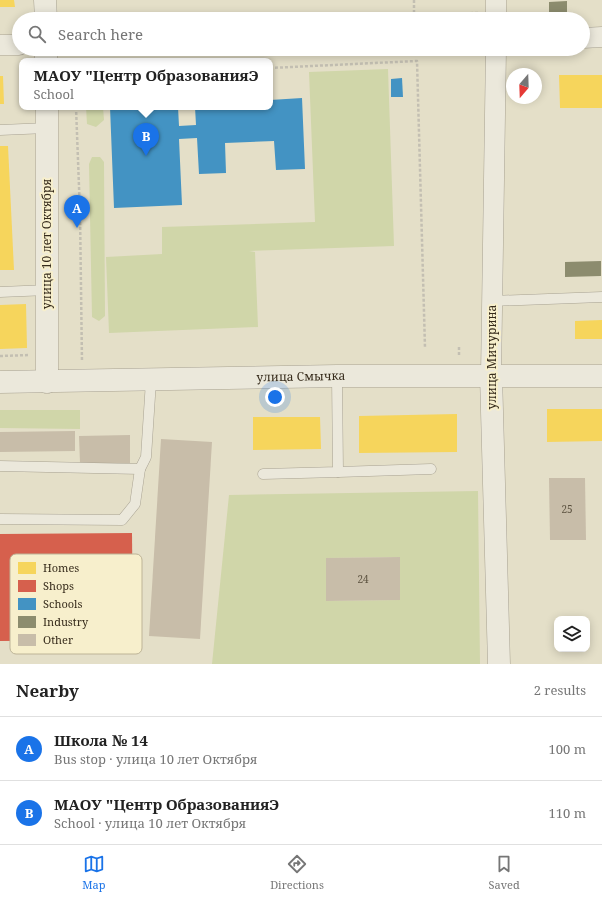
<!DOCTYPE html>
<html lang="en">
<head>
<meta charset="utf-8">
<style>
	:root { --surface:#fff; --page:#f2f2f2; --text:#222; --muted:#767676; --line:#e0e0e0; --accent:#1a73e8 }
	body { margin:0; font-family:"Noto Serif",serif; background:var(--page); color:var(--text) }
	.controls { position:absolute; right:12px; bottom:12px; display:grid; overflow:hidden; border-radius:8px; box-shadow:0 2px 10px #0003 }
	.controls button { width:36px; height:36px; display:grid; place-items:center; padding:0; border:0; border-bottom:1px solid var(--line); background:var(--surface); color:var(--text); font:20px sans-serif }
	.compass { position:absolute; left:506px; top:68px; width:36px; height:36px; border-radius:50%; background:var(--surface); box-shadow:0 2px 10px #0003; rotate:199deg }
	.you { position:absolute; left:275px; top:397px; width:14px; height:14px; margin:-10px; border:3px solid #fff; border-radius:50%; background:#1a73e8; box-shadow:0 0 0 6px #1a73e833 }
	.badge { display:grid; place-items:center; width:26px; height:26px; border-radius:50%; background:var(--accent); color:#fff; font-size:13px; font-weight:700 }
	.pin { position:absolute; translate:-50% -33px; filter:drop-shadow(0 1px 2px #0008) }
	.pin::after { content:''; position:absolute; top:21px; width:14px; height:12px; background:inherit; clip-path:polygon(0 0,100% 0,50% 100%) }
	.popup { position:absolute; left:19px; top:58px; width:254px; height:52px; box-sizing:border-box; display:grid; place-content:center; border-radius:8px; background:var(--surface); filter:drop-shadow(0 1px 3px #0005); font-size:13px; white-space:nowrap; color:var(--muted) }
	.popup b { font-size:15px; color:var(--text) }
	.popup::after { content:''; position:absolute; left:50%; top:100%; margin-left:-8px; border:8px solid transparent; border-top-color:var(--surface) }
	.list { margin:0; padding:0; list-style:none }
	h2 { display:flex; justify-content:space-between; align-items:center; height:52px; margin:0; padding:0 16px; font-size:17px }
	h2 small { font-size:13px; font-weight:400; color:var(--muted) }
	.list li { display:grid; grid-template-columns:26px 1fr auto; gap:12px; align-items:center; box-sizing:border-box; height:64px; padding:0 16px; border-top:1px solid var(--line) }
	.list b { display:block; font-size:15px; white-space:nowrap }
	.list p { margin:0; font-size:13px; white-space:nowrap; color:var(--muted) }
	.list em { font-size:13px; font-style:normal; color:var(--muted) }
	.icon { flex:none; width:22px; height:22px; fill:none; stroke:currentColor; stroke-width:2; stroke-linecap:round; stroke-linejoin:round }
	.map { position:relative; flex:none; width:602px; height:664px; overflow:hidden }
	.search { position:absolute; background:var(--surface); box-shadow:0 2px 10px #0003; left:12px; right:12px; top:12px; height:44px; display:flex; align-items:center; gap:10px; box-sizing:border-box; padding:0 14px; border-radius:22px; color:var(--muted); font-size:15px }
	.sheet { height:180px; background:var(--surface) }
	nav { display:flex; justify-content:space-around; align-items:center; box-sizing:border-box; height:56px; border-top:1px solid var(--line); background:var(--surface); font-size:11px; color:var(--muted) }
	nav a { display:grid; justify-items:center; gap:2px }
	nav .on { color:var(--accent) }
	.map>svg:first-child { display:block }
	.green { fill:#d0d6a9; fill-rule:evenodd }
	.homes { fill:#f6d55c }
	.shops { fill:#d6604d }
	.schools { fill:#4393c3 }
	.industry { fill:#8c8c6e }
	.building { fill:#c8bda9 }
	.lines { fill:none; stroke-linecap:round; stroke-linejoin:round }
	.service-casing { stroke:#a8a292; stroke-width:11 }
	.minor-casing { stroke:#a8a292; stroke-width:21 }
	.tertiary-casing { stroke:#a8a292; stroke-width:23 }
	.path { stroke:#c3bfb2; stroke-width:2.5; stroke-dasharray:3 2; stroke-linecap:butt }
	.service { stroke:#ebe8db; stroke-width:10 }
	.minor { stroke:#ebe8db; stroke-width:20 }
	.tertiary { stroke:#ebe8db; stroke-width:22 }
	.labels { text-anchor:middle; stroke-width:4; stroke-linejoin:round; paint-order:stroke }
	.number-label { font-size:10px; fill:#5a503e }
	.street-label { font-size:12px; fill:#362b1b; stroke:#f7efcc }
	.key { fill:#f7efcc; stroke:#bdb497; stroke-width:1 }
	.key-label { font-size:11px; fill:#362b1b }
</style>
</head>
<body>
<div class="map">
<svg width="602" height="664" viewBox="0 0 602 664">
	<rect width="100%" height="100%" fill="#e4dfc8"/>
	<g class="green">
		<polygon points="388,69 394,246 249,251 255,252 258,327 109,333 106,257 162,254 162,227 315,222 309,72"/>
		<polygon points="86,107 103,107 104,120 96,127 87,124"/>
		<polygon points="92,157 100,157 104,162 105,316 99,321 92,317 89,164"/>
		<polygon points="0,410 80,410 80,429 0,428"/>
		<path d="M478,491L480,664H212L229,495ZM400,557V600L326,601V558Z"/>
	</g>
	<g class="homes">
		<polygon points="0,0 14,0 15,7 0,7"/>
		<polygon points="559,75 602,75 602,108 560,108"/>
		<polygon points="0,76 3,76 4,104 0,104"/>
		<polygon points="0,146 8,146 14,270 0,270"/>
		<polygon points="26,304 27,348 0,349 0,305"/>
		<polygon points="602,320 602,339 575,339 575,321"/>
		<polygon points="547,409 602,409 602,441 547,442"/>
		<polygon points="457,414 457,452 359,453 359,416"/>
		<polygon points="253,417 320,417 321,449 253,450"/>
	</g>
	<polygon class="shops" points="132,533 133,640 0,641 0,534"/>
	<g class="schools">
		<polygon points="402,78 403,97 391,97 391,79"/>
		<polygon points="302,98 305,169 276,170 274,141 225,143 226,173 199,174 197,138 179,139 182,205 114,208 110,107 178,107 179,126 196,125 195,107 270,107 270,100"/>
	</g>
	<g class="industry">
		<polygon points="567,1 567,12 549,12 549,2"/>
		<polygon points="601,261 601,276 565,277 565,262"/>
	</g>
	<g class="building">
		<polygon points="75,431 75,451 0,452 0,432"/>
		<polygon points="130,435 130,463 80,463 79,436"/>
		<polygon points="161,439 212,442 200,639 149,636"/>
		<polygon points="549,478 585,478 586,540 550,540"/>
		<polygon points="400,557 400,600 326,601 326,558"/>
	</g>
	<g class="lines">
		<defs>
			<g id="service">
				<polyline points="0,130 47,128"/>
				<polyline points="0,292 48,290"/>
				<polyline points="492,301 602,297"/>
				<polyline points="0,466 140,469 146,457 151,381"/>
				<polyline points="338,472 431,469"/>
				<polyline points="263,474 338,472 337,376"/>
				<polyline points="0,519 122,520 135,504 140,469"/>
			</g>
			<g id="minor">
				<polyline points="496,19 496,0"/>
				<polyline points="583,38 602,37"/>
				<polyline points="0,45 19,45"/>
				<polyline points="491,375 496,49"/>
			</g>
			<g id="tertiary">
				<polyline points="45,0 46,19"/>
				<polyline points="46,49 46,61"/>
				<polyline points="47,107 47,382"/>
				<polyline points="491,375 499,664"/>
				<path id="s1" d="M0,382L337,376H602"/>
			</g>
		</defs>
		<use href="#service" class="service-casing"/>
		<use href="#minor" class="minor-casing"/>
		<use href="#tertiary" class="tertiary-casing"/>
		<g class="path">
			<polyline points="414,0 414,14 478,13"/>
			<polyline points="248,61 248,49"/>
			<polyline points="270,68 417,61 425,348"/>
			<polyline points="76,107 80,213 82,362"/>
			<polyline points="459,347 459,357"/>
			<polyline points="0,356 29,355"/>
		</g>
		<use href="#service" class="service"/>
		<use href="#minor" class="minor"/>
		<use href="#tertiary" class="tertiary"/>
	</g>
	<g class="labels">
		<g class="number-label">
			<text x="567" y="513">25</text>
			<text x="363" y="583">24</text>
		</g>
		<g class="street-label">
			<text transform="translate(47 244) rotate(-90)" y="4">улица 10 лет Октября</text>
			<text transform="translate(492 357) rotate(-90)" y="4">улица Мичурина</text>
			<text dy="4" stroke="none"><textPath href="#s1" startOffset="301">улица Смычка</textPath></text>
		</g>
	</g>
	<rect x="10" y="554" width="132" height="100" rx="6" class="key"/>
	<rect x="18" y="562" width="18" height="12" fill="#f6d55c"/>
	<rect x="18" y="580" width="18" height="12" fill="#d6604d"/>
	<rect x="18" y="598" width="18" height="12" fill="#4393c3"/>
	<rect x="18" y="616" width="18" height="12" fill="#8c8c6e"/>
	<rect x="18" y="634" width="18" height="12" fill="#c8bda9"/>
	<g class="key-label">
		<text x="43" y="572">Homes</text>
		<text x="43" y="590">Shops</text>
		<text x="43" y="608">Schools</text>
		<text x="43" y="626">Industry</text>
		<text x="43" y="644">Other</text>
	</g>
</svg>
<div class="controls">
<button><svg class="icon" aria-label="layers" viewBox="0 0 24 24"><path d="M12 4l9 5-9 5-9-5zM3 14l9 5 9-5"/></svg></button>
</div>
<svg class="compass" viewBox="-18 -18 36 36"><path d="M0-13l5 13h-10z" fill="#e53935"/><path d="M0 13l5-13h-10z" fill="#767676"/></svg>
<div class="you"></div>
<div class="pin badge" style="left:77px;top:228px">A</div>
<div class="pin badge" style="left:146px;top:156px">B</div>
<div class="popup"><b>МАОУ &quot;Центр ОбразованияЭ</b>School</div>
<div class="search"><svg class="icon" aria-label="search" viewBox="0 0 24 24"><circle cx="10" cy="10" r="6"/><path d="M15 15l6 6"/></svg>Search here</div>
</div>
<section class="sheet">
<h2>Nearby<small>2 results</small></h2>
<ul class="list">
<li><span class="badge">A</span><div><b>Школа № 14</b><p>Bus stop · улица 10 лет Октября</p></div><em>100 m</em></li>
<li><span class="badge">B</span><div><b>МАОУ &quot;Центр ОбразованияЭ</b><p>School · улица 10 лет Октября</p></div><em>110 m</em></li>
</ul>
</section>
<nav>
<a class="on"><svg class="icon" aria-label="map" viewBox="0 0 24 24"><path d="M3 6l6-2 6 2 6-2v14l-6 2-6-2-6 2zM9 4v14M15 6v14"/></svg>Map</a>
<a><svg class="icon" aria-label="directions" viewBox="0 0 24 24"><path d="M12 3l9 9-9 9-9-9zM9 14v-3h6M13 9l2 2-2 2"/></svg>Directions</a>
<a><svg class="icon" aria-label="saved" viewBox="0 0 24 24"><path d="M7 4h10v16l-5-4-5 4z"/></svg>Saved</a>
</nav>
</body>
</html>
